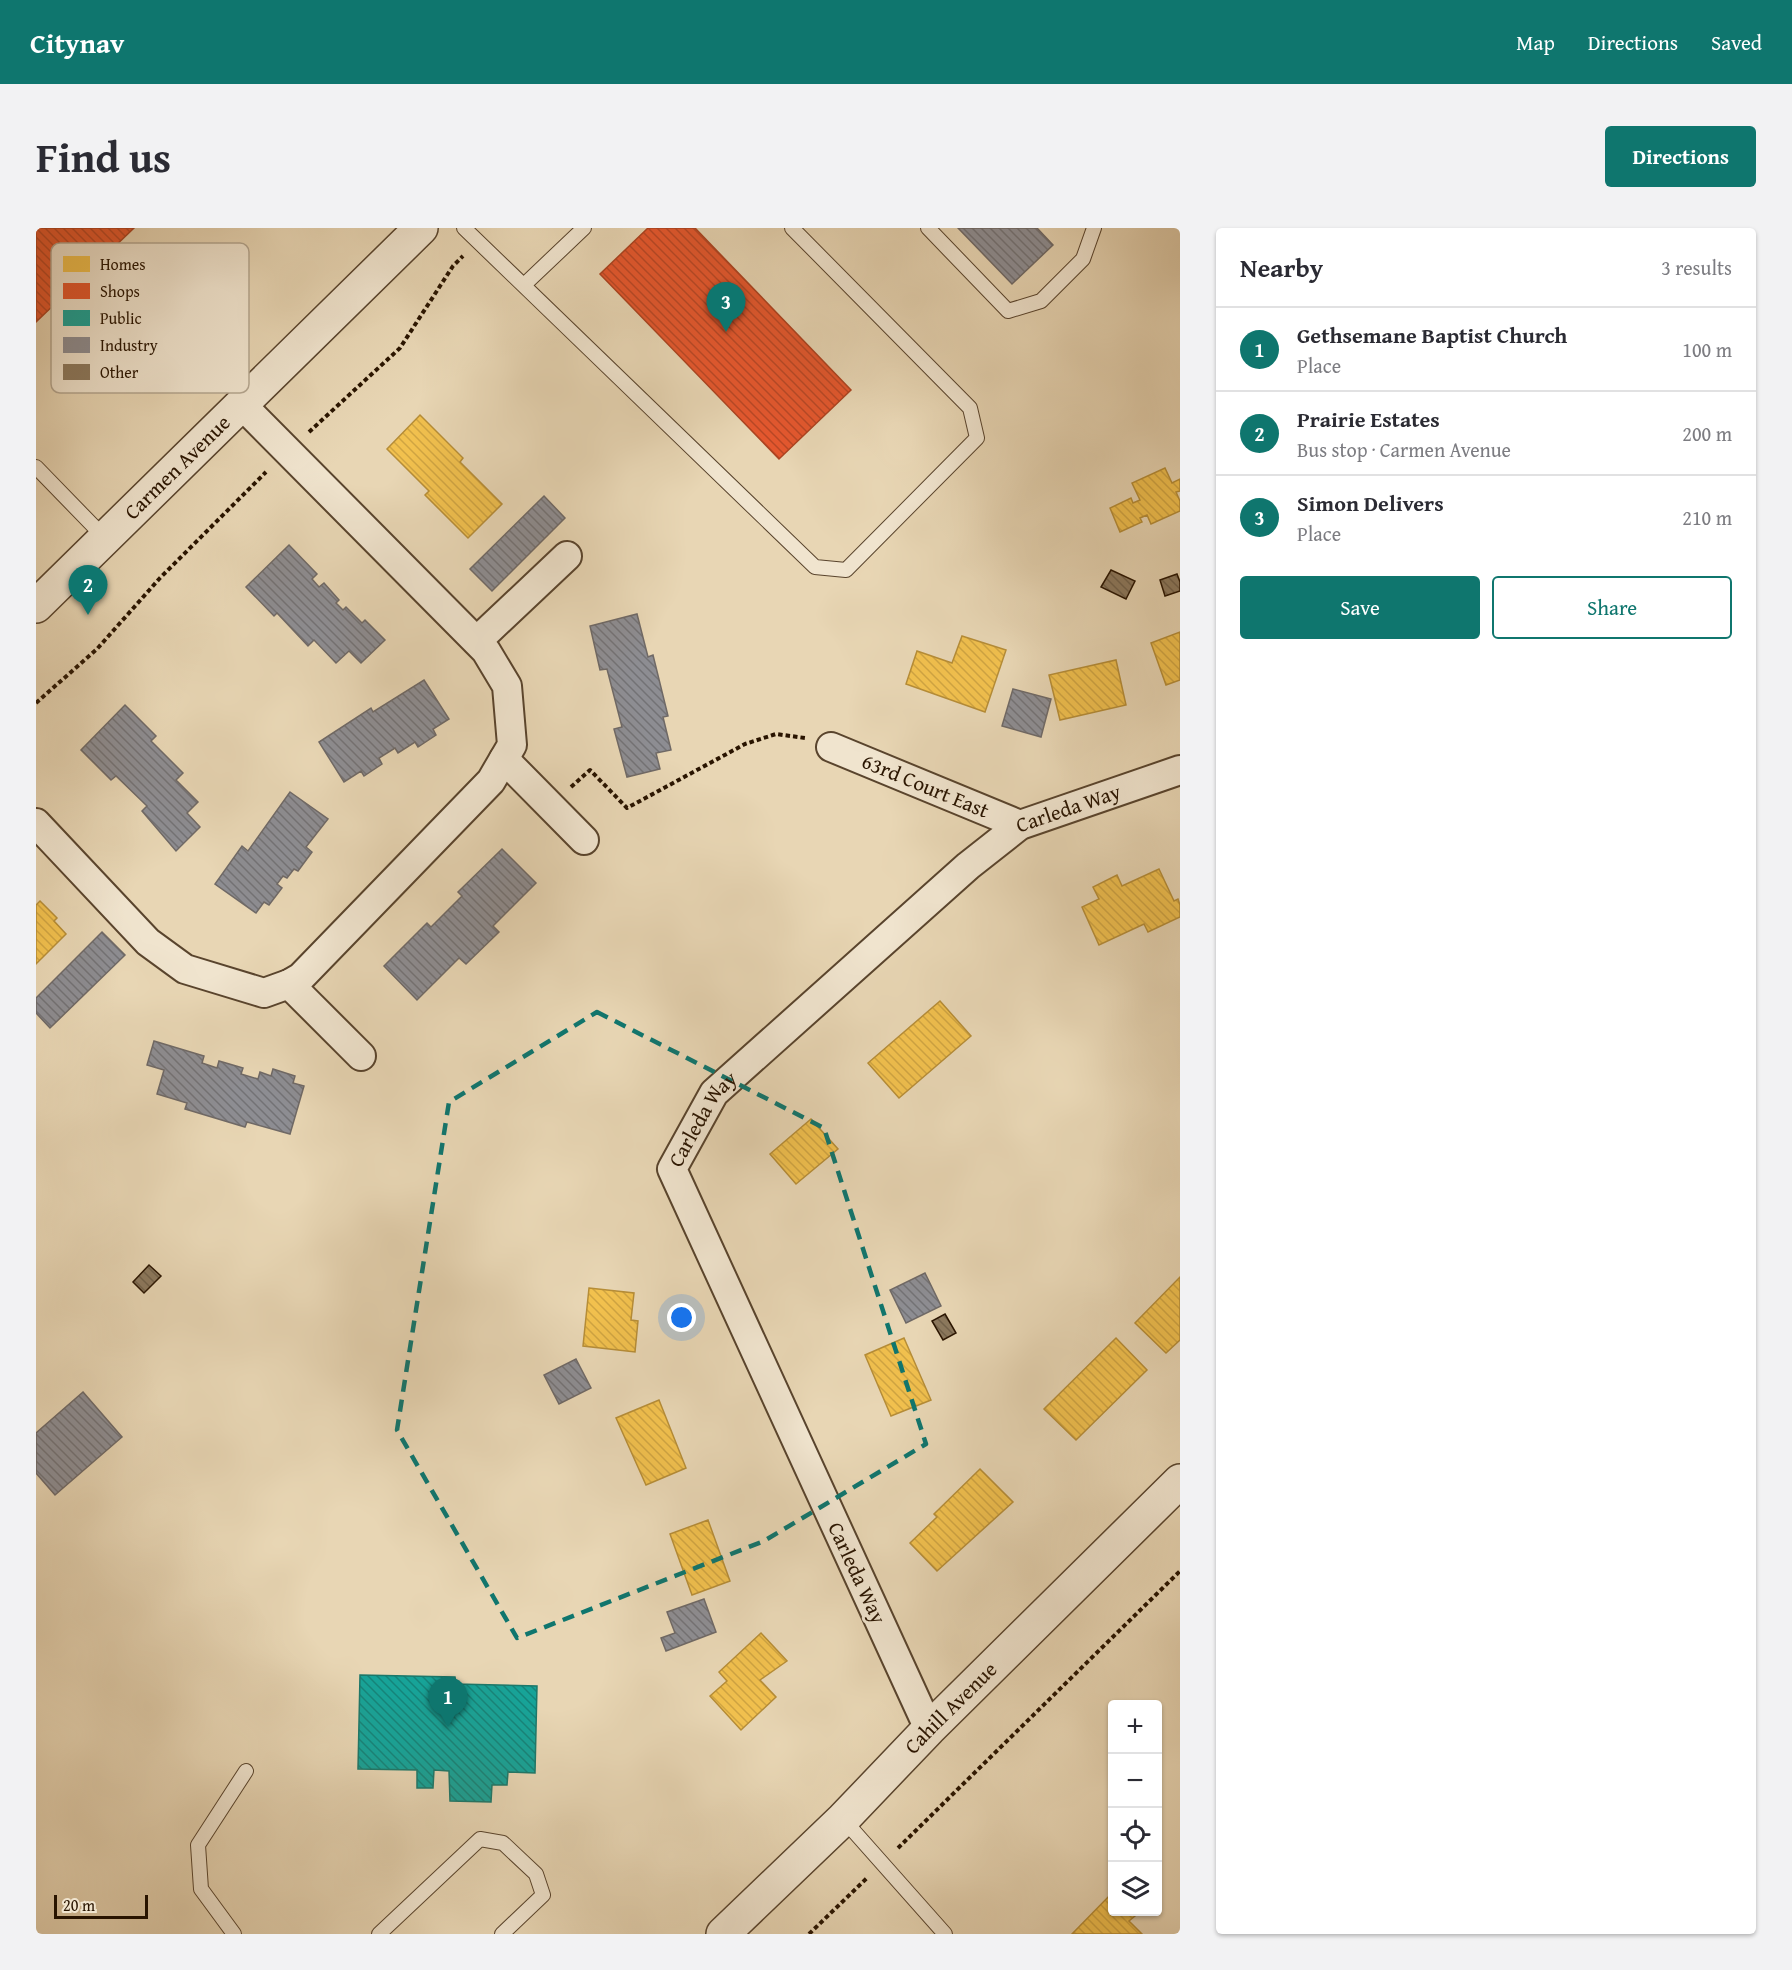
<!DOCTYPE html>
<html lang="en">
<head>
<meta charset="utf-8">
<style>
	:root { --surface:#fff; --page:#f2f2f3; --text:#2b2b33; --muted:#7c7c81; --line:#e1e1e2; --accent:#0f766e }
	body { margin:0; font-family:"Gentium Book Plus",serif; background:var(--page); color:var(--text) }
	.controls { position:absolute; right:18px; bottom:18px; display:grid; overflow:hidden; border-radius:6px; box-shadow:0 2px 4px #0004 }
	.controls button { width:54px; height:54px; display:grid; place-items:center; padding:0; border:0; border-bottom:2px solid var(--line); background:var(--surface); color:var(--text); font:30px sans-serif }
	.scale { position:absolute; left:18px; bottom:15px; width:94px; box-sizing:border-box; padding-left:6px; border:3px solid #291400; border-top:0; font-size:16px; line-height:21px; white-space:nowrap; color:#291400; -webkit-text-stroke:4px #f0e4ce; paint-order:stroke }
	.you { position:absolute; left:646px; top:1090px; width:21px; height:21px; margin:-15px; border:4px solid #fff; border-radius:50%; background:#1a73e8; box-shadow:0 0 0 9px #1a73e833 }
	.badge { display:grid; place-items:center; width:39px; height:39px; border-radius:50%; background:var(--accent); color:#fff; font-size:20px; font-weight:700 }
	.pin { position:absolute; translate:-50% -50px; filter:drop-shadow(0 2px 3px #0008) }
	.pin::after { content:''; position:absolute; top:32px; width:21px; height:18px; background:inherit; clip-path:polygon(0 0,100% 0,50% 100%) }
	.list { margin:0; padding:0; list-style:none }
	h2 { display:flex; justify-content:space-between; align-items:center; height:78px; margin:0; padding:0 24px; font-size:26px }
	h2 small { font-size:20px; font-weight:400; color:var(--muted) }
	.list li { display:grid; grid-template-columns:39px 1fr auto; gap:18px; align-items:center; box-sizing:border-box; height:84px; padding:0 24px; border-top:2px solid var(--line) }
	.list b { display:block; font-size:22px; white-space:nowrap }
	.list p { margin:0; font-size:20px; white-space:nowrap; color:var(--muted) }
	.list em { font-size:20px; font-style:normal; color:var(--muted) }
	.actions { display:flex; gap:12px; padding:18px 24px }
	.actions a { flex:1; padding:14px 0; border:2px solid var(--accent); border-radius:6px; text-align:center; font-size:21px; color:var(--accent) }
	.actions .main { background:var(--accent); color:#fff }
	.icon { flex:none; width:33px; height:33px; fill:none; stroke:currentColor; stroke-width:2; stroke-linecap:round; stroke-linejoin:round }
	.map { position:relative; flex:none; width:1144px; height:1706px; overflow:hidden; border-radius:6px }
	header { display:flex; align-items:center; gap:36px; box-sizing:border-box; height:84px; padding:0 30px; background:var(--accent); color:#fff }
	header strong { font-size:28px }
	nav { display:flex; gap:33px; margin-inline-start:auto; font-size:21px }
	.intro { display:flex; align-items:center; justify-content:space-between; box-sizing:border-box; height:144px; padding:0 36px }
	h1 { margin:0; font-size:42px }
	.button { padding:15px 27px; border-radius:6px; background:var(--accent); color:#fff; font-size:21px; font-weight:700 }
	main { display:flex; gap:36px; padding:0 36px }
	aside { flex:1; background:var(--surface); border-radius:6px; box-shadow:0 2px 4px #0004 }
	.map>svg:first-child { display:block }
	.homes { fill:url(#homes-back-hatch); stroke:#b68d37; stroke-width:1.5 }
	.shops { fill:url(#shops-back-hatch); stroke:#ac4320; stroke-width:1.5 }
	.public { fill:url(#public-back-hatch); stroke:#1c786a; stroke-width:1.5 }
	.industry { fill:url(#industry-back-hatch); stroke:#6f6966; stroke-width:1.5 }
	.building { fill:url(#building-back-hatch); stroke:#291400; stroke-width:1.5 }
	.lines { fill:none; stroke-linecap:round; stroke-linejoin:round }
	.service-casing { stroke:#59442d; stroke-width:16 }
	.minor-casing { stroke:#59442d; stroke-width:32 }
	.tertiary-casing { stroke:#59442d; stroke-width:36 }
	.path { stroke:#291400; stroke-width:4; stroke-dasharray:4.5 3; stroke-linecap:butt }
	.service { stroke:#f0e4ce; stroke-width:14 }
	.minor { stroke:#f0e4ce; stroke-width:28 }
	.tertiary { stroke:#f0e4ce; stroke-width:33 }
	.marked { fill:none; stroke:#0f766e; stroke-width:4.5; stroke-dasharray:12 8; stroke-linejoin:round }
	.labels { text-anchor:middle; stroke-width:6; stroke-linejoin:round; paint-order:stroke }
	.street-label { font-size:21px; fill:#291400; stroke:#f0e4ce }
	.key { fill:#f0e4ce; stroke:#b4a690; stroke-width:1.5 }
	.key-label { font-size:16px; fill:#291400 }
</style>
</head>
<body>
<header>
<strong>Citynav</strong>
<nav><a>Map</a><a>Directions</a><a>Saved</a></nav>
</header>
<div class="intro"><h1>Find us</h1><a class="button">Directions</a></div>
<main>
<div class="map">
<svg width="1144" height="1706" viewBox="0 0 1144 1706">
	<defs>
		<pattern id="homes-back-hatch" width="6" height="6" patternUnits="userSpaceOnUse" patternTransform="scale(1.5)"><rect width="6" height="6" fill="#f2c14e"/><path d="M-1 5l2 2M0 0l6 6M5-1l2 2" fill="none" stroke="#d0a542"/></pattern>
		<pattern id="shops-back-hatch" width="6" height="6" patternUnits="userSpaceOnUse" patternTransform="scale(1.5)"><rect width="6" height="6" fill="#e4572e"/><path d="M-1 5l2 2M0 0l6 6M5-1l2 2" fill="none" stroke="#b94725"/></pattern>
		<pattern id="public-back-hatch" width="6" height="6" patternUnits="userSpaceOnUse" patternTransform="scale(1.5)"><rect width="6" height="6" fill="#17a398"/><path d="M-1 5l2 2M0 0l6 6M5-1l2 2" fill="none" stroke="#15847a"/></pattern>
		<pattern id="industry-back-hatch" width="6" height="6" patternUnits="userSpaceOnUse" patternTransform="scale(1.5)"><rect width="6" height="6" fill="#8d8d92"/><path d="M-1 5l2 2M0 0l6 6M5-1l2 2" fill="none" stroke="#737275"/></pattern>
		<pattern id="building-back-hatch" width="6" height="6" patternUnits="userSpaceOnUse" patternTransform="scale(1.5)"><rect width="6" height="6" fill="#8c795e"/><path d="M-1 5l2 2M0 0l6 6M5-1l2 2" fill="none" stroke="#72624b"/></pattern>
	</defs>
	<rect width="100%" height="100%" fill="#e8d6b4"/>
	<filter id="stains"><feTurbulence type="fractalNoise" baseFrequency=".00333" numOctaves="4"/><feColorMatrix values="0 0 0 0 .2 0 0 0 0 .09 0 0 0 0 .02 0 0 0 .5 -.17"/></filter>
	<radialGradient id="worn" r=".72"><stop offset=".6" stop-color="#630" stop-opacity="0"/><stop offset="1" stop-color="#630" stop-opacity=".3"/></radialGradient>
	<g class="homes">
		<polygon points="384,187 427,230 424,234 466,276 432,310 389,267 393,263 351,221"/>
		<polygon points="1129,240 1136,255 1144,251 1144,263 1140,264 1144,273 1144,283 1115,296 1111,287 1104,290 1106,294 1084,304 1074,280 1095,270 1097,275 1104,272 1096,255"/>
		<polygon points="1144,404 1144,452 1130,457 1115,415"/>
		<polygon points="926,408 970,422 949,484 870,456 881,423 916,435"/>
		<polygon points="1080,432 1090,477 1024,492 1013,447"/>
		<polygon points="1123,641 1138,673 1142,671 1144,677 1144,689 1112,704 1108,696 1063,717 1046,679 1063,671 1057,659 1081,647 1086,658"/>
		<polygon points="4,673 21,690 18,693 30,706 0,736 0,677"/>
		<polygon points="904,773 935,808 863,870 832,835"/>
		<polygon points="775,891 802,921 760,956 734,926"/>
		<polygon points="1144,1049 1144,1112 1130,1125 1099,1095"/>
		<polygon points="553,1060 598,1065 595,1092 602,1093 599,1124 547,1118"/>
		<polygon points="868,1110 895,1172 855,1188 829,1127"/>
		<polygon points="1080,1110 1111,1142 1040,1212 1008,1181"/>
		<polygon points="623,1172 650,1240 610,1257 580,1190"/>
		<polygon points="944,1241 977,1274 901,1343 874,1315 901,1289 898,1286"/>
		<polygon points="672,1292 694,1353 656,1367 634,1306"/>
		<polygon points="725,1405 751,1433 724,1452 740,1469 705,1502 674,1468 691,1453 683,1444"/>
		<polygon points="1076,1665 1076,1684 1095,1684 1099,1688 1093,1693 1106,1706 1036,1706"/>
	</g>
	<g class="shops">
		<polygon points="0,0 98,0 0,94"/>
		<polygon points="612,0 659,0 815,162 743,231 564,46"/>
	</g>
	<polygon class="public" points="324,1447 419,1449 420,1456 501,1458 499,1545 472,1544 471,1557 456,1557 455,1574 414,1573 413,1543 398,1542 397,1560 381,1560 381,1542 322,1541"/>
	<g class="industry">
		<polygon points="922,0 1001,0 1017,17 976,56"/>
		<polygon points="508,268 529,290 456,363 434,341"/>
		<polygon points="253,317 281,346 276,351 283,359 288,355 303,372 300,375 307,382 310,379 326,395 329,392 349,412 325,435 313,423 300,435 278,412 272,418 241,385 238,388 210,359"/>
		<polygon points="601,386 612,429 617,427 632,488 627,489 635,522 620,525 624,541 591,549 578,501 586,499 571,441 564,442 554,398"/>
		<polygon points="388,452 413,491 397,501 400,507 382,519 379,514 362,525 359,520 343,530 346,536 328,548 325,543 308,554 283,514 335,480 337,484"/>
		<polygon points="977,461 1015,471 1005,509 966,498"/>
		<polygon points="89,477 120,508 115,513 147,545 140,552 162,574 151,585 164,599 140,623 106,583 111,578 80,548 75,552 45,522"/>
		<polygon points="254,564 292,591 270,619 276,624 262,643 258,641 251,650 247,648 241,656 246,660 233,677 228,674 220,685 179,656 206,618 212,623"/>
		<polygon points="466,621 500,655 457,698 463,704 430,736 423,730 381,772 348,738 391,695 395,699 426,668 422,664"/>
		<polygon points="66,704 89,727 14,800 0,785 0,770"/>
		<polygon points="118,813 168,828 166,835 181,840 183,833 207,840 205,846 222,851 224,844 235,848 237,841 259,848 257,855 268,858 254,906 211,894 209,899 149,881 151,875 121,866 128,842 111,837"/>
		<polygon points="889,1045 905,1078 870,1095 854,1062"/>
		<polygon points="540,1131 555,1160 523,1176 508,1147"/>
		<polygon points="47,1164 86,1209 19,1267 0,1245 0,1205"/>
		<polygon points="668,1371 680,1404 630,1423 625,1410 639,1405 631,1384"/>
	</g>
	<g class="building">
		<polygon points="1075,342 1099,353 1090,371 1065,359"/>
		<polygon points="1141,346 1144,354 1144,363 1129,368 1124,352"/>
		<polygon points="113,1037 125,1048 108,1065 97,1054"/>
		<polygon points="909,1086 920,1105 907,1112 896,1093"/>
	</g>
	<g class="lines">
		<defs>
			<g id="service">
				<polyline points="428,0 779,339 810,342 941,210 934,180 756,0"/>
				<polyline points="892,0 972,83 1005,73 1047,31 1058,0"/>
				<polyline points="488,57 548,0"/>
				<polyline points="0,239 69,310"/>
				<polyline points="807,1591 909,1706"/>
				<polyline points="198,1706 165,1661 162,1617 210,1543"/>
				<polyline points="343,1706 444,1611 467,1615 500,1646 507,1667 466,1706"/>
			</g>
			<g id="minor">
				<polyline points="441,413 531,328"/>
				<path id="s1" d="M795,519L984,597"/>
				<polyline points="468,531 548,612"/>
				<polyline points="0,595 112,714 149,741 228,765 253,756 265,749 455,553 476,517 471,458 450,423 205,176"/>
				<polyline points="253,756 325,828"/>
				<path id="s2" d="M893,1501L636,941L678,865L932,638L984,597L1144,542"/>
			</g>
			<g id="tertiary">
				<path id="s3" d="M0,378L385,0"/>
				<path id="s4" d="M687,1706L807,1591L893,1501L1144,1253"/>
			</g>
		</defs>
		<use href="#service" class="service-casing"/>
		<use href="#minor" class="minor-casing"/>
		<use href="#tertiary" class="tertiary-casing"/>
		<g class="path">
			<polyline points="273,204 364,120 417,38 427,28"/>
			<polyline points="0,475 61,421 124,350 230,244"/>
			<polyline points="535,559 554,542 591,580 709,516 740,506 769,510"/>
			<polyline points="862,1620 1144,1343"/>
			<polyline points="773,1706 831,1650"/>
		</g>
		<use href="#service" class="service"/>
		<use href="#minor" class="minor"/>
		<use href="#tertiary" class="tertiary"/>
	</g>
	<path class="marked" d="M561,784L788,900L890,1216L728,1313L481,1410L361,1202L413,874Z"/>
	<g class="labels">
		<g class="street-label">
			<text dy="7" stroke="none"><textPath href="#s3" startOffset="198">Carmen Avenue</textPath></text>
			<text dy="7" stroke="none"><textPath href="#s1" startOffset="102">63rd Court East</textPath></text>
			<text dy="7" stroke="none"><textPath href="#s2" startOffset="1161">Carleda Way</textPath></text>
			<text dy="7" stroke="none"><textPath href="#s2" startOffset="675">Carleda Way</textPath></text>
			<text transform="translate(821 1345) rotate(65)" y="7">Carleda Way</text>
			<text dy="7" stroke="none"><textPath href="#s4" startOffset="321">Cahill Avenue</textPath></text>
		</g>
	</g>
	<rect x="15" y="15" width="198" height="150" rx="9" class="key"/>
	<rect x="27" y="28" width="27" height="16" fill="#f2c14e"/>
	<rect x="27" y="55" width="27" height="16" fill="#e4572e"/>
	<rect x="27" y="82" width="27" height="16" fill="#17a398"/>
	<rect x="27" y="109" width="27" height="16" fill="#8d8d92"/>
	<rect x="27" y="136" width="27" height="16" fill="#8c795e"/>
	<g class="key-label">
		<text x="64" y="42">Homes</text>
		<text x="64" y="69">Shops</text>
		<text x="64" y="96">Public</text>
		<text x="64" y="123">Industry</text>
		<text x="64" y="150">Other</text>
	</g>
	<rect width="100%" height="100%" filter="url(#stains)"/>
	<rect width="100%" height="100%" fill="url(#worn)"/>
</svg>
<div class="controls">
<button>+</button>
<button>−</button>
<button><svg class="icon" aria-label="locate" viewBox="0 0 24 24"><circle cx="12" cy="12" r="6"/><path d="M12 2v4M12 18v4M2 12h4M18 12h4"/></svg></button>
<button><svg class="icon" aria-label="layers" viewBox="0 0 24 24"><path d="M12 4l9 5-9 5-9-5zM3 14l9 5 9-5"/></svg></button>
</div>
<div class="scale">20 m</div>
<div class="you"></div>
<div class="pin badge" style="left:412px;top:1499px">1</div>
<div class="pin badge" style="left:52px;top:387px">2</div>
<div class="pin badge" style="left:690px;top:104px">3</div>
</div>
<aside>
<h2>Nearby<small>3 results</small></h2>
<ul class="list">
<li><span class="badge">1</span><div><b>Gethsemane Baptist Church</b><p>Place</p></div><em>100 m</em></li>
<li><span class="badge">2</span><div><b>Prairie Estates</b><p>Bus stop · Carmen Avenue</p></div><em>200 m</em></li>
<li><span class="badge">3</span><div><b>Simon Delivers</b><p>Place</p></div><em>210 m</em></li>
</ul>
<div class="actions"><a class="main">Save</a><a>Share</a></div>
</aside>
</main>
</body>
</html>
